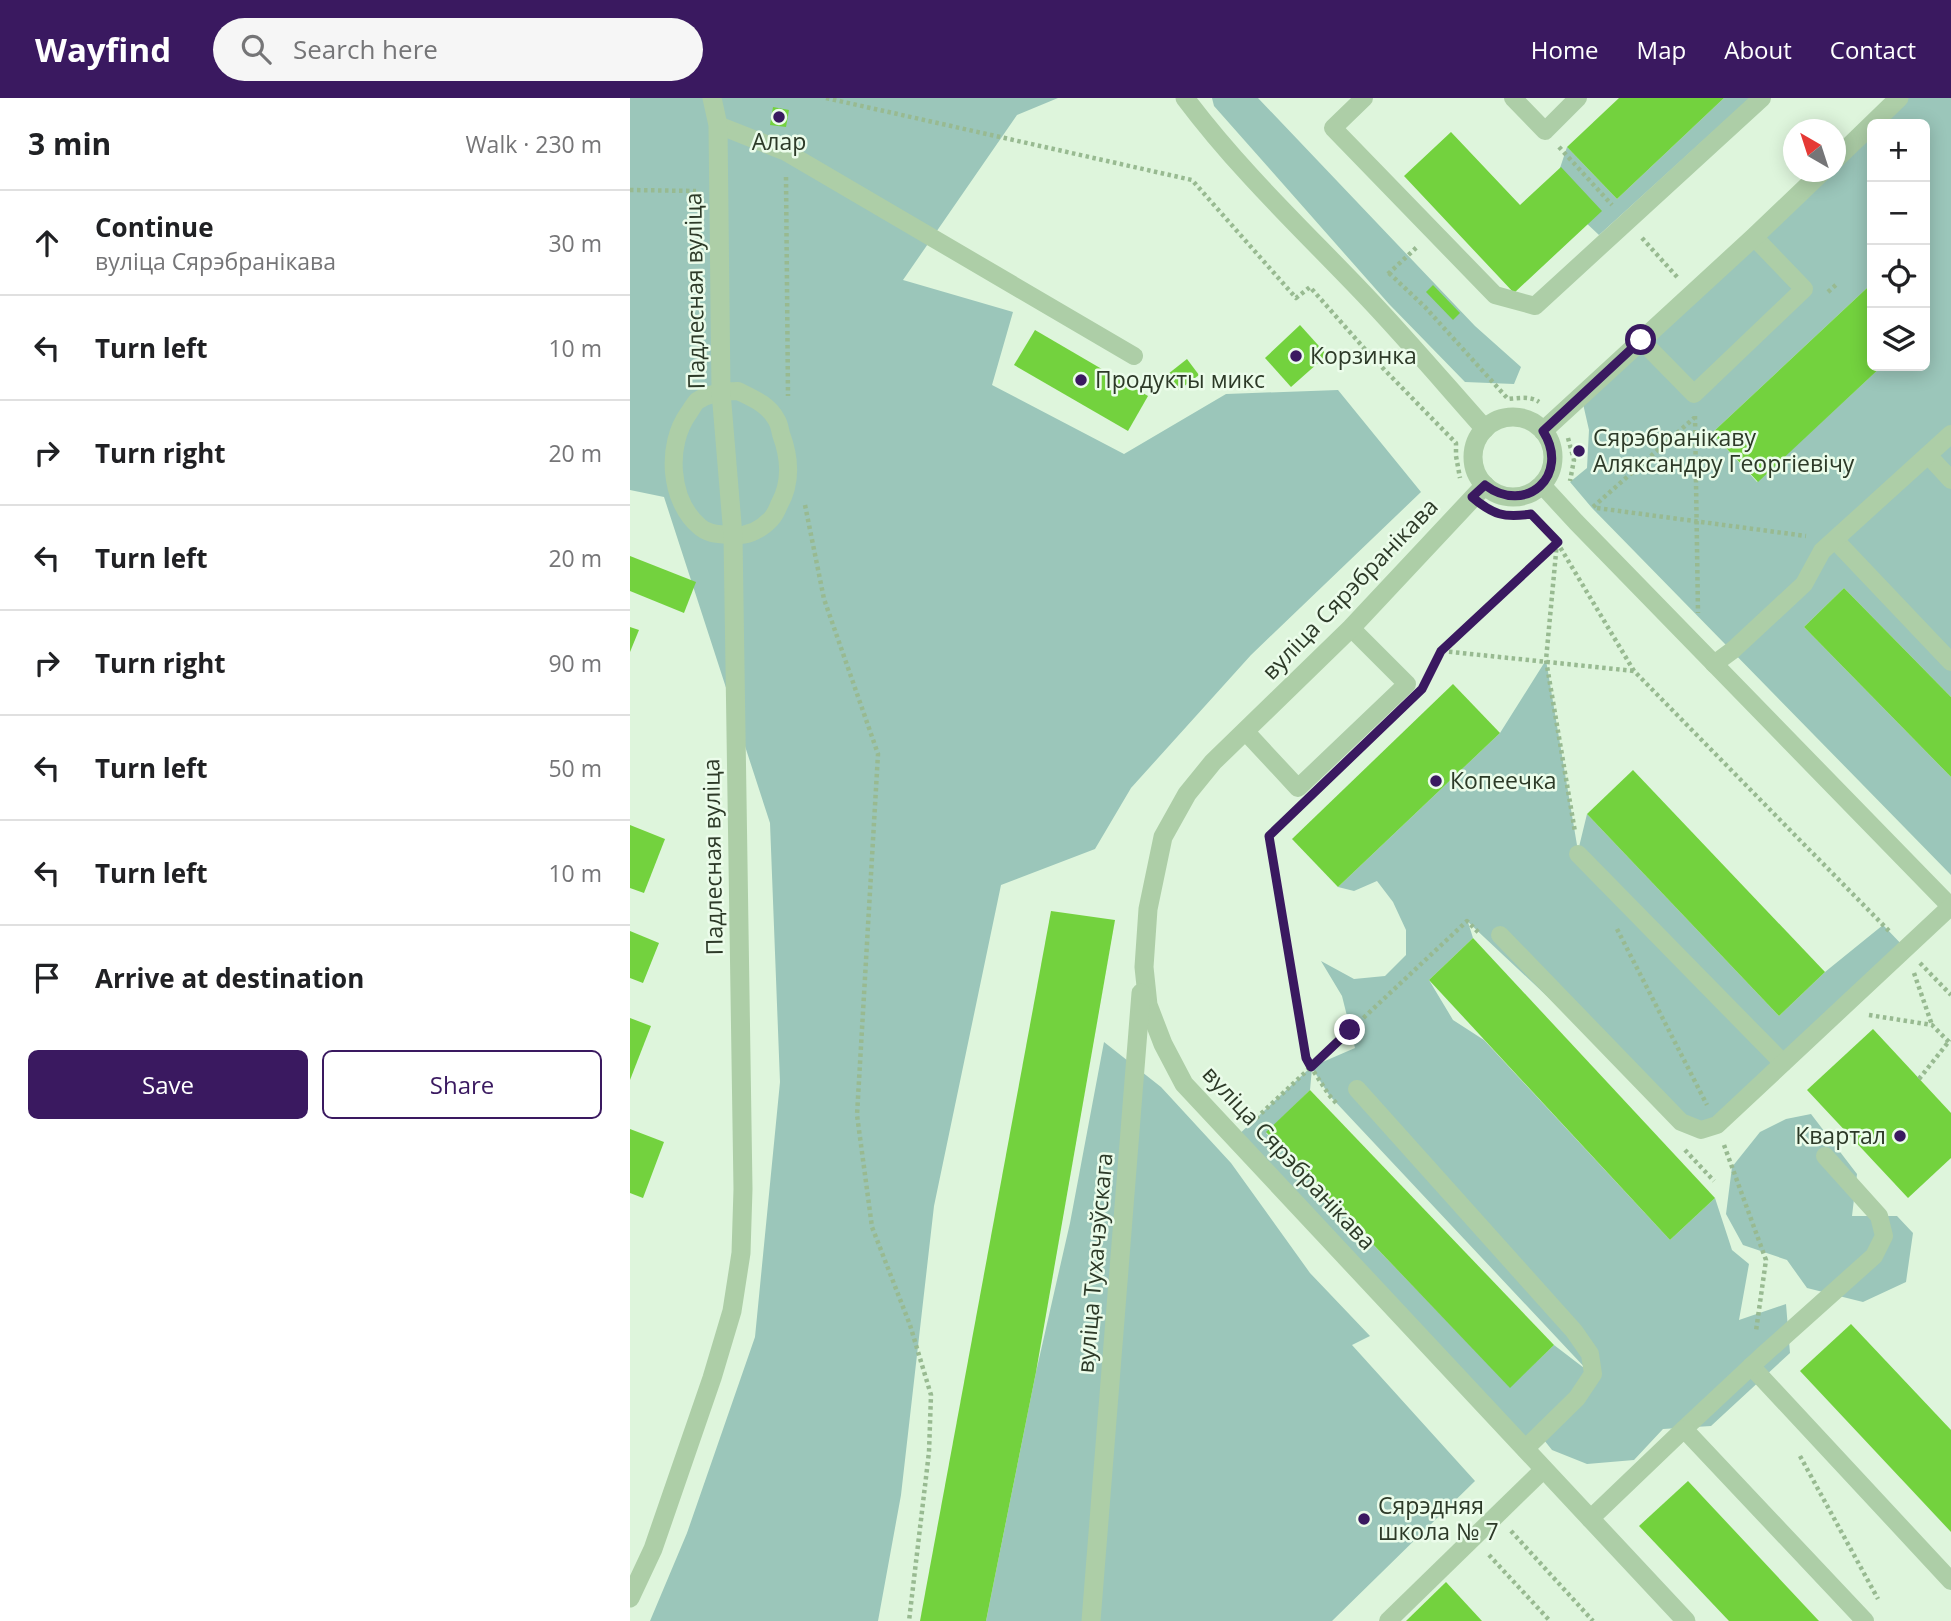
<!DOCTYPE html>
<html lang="en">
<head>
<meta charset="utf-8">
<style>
	:root { --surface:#fff; --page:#f6f6f6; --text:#202124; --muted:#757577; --line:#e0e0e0; --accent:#3a1960 }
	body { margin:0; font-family:"Open Sans",sans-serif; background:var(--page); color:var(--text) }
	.controls { position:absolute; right:21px; top:21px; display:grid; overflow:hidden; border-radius:10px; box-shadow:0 4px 18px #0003 }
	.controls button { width:63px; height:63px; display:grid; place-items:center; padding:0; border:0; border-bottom:2px solid var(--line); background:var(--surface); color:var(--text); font:35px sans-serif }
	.compass { position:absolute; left:1153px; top:21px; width:63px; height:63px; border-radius:50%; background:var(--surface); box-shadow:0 4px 18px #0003; rotate:321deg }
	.stop { position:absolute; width:21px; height:21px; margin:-16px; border:5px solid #3a1960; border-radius:50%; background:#fff }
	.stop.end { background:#3a1960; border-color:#fff; box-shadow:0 2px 7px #0008 }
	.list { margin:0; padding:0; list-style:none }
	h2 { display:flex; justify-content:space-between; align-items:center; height:91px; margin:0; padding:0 28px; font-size:30px }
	h2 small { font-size:23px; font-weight:400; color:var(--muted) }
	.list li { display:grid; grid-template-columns:46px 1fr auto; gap:21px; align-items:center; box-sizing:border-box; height:105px; padding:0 28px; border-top:2px solid var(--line) }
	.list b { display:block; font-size:26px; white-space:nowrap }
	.list p { margin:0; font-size:23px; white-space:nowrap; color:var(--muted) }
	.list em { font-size:23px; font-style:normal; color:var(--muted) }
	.actions { display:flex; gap:14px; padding:21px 28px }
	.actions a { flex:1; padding:16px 0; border:2px solid var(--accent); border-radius:10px; text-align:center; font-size:24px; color:var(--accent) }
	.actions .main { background:var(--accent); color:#fff }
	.icon { flex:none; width:38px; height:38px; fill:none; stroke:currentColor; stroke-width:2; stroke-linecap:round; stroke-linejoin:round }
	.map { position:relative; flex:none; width:1321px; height:1523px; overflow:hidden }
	header { display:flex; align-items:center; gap:42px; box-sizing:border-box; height:98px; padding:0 35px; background:var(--accent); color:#fff }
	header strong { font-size:33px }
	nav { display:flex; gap:38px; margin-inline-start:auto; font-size:24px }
	.search { width:490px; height:63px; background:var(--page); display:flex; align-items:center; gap:18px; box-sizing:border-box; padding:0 24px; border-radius:38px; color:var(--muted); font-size:26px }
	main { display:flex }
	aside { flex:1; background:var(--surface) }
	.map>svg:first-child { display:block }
	.green { fill:#9bc6ba; fill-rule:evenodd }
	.building { fill:#73d23e }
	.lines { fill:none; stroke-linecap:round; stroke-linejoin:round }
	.path { stroke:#98ba91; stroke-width:4.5; stroke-dasharray:3.5 3.5; stroke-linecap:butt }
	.service { stroke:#adcea7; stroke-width:18 }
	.minor { stroke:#adcea7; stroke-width:19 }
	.tertiary { stroke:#adcea7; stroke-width:19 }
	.route { stroke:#3a1960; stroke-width:9 }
	.poi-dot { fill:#3a1960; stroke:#ebfcea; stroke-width:2.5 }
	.labels { text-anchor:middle; stroke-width:5; stroke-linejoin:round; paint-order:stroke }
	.poi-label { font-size:23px; fill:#2d3a28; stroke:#ebfcea; text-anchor:start }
	.street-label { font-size:23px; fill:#2d3a28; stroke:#ebfcea }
</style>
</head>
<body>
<header>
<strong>Wayfind</strong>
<div class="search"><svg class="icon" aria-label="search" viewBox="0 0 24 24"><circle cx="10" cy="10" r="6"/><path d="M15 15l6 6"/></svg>Search here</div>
<nav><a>Home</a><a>Map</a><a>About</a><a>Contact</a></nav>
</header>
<main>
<aside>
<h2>3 min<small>Walk · 230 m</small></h2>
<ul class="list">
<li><svg class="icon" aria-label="ahead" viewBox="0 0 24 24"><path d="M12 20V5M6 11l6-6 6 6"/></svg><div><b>Continue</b><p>вуліца Сярэбранікава</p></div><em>30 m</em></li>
<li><svg class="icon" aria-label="left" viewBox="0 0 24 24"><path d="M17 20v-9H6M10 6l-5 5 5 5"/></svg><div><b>Turn left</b></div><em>10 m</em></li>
<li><svg class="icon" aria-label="right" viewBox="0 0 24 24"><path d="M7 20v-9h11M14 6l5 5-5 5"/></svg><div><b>Turn right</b></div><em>20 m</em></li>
<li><svg class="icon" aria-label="left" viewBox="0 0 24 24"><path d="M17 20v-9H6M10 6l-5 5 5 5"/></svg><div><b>Turn left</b></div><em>20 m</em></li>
<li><svg class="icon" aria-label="right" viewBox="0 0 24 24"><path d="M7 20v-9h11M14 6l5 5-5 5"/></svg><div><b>Turn right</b></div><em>90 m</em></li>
<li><svg class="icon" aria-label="left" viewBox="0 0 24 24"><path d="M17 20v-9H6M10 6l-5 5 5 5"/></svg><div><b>Turn left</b></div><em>50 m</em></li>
<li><svg class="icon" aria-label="left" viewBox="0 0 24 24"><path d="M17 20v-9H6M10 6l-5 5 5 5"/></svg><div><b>Turn left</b></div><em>10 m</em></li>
<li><svg class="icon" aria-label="arrive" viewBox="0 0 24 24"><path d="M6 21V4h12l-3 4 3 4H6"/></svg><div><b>Arrive at destination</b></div></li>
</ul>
<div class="actions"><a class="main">Save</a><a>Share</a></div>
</aside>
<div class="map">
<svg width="1321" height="1523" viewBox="0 0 1321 1523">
	<rect width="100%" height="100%" fill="#def5dc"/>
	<g class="green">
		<polygon points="0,0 428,0 387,17 273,182 383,214 362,287 494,356 596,296 708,292 791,394 621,557 501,690 465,751 371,787 304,1108 271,1397 248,1523 20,1523 57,1435 125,1239 150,984 140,725 34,399 0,392"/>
		<polygon points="582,0 628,0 845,228 891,269 884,286 835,284 759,206 584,8"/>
		<polygon points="1094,0 1120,0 969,137 952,121 928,76 937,49 987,101"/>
		<path d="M1269,0H1321V599L1214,490L1174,529L1321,679V777L962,410L940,384L957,370L959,332L951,297L1192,74H1206V61ZM1242,26H1295V268H1252L1127,384L1082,335L1237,190L1242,195Z"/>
		<path d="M916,562L948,753L957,716L1149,918L1195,874L1253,827L1276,851L1087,1027L1051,1024L838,824L843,840L799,882L823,922L854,942L1040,1142L1085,1100L1102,1152L1119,1166L1109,1222L1156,1206L1160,1255L1081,1328L1033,1331L1004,1362L957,1366L922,1352L910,1337L900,1356L605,1040L681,969L725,950L712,898L691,863L724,881L755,878L776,857V832L763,804L747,783L724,793L708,789L870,635ZM682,970L699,997L958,1273L924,1247L880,1289L636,1035L680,992Z"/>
		<polygon points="474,944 531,989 601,1065 680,1175 740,1238 722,1247 845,1383 702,1523 356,1523 406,1274 440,1125"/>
		<polygon points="1181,1016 1227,1076 1222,1118 1267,1118 1283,1135 1276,1184 1233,1204 1177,1190 1157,1162 1113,1147 1096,1116 1102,1069 1130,1034 1156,1021"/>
	</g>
	<g class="building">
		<polygon points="989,0 1094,0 987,101 937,49"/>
		<polygon points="143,9 159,12 156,29 140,27"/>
		<polygon points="821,34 890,107 931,69 972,113 884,195 774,78"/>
		<polygon points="803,187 830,215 823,222 796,194"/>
		<polygon points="1237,190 1242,195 1242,268 1252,268 1128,384 1082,335"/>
		<polygon points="670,227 697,257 661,289 635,260"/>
		<polygon points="405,232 518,298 498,333 384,267"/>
		<polygon points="557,261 569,277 549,292 538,276"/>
		<polygon points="0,458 66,484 54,515 0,493"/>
		<polygon points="1214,490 1321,599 1321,679 1174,529"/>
		<polygon points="0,529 9,532 0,554"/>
		<polygon points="823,586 870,635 708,789 662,741"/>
		<polygon points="1003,672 1195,874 1149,918 957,716"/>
		<polygon points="0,727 35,741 14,795 0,790"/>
		<polygon points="421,813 485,822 406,1274 356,1523 290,1523"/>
		<polygon points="0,833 29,845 13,885 0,880"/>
		<polygon points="843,840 1085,1100 1040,1142 799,882"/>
		<polygon points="0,920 21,928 0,982"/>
		<polygon points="1243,931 1321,1015 1321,1060 1278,1100 1177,992"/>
		<polygon points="680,992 924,1247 880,1290 636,1034"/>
		<polygon points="0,1031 34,1044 13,1100 0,1095"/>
		<polygon points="1221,1226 1321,1332 1321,1434 1170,1273"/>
		<polygon points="1058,1383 1189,1523 1099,1523 1009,1428"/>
		<polygon points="816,1484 852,1523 776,1523"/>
	</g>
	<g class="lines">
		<g class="path">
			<polyline points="196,0 562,82 666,200 680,189 741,258 826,345 826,358 830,380"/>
			<polyline points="929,49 982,107"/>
			<polyline points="156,79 158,298"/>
			<polyline points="0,92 66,93"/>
			<polyline points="1012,140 1048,180"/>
			<path d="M759,175L795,209L878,301C889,300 900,298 909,304"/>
			<polyline points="758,176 787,149"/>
			<polyline points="1198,194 1208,185"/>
			<polyline points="1065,318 1068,515"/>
			<polyline points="938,340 944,362 940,383"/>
			<polyline points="175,407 194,501 248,656 227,1017 242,1129 280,1227 301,1297 299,1354 279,1523"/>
			<polyline points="963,409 1064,320"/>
			<polyline points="967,410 1176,438"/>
			<polyline points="862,414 882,419 901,417 927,444 1004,573 1260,834"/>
			<polyline points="927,444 916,562 945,734"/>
			<polyline points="812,553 1004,573"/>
			<polyline points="798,579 811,553 927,445"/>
			<polyline points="667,711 639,738 675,960 699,997 707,1006"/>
			<polyline points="987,831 1077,1007"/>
			<polyline points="1290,865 1321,897"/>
			<polyline points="1284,875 1302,927"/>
			<polyline points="1239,917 1302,927 1321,946"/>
			<polyline points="1289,981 1320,942"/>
			<polyline points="621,1025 837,823 849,835"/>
			<polyline points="1094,1047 1136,1162 1126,1233"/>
			<polyline points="1055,1052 1084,1083"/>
			<polyline points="1170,1358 1248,1501"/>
			<polyline points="881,1433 963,1523"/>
			<polyline points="859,1457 920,1523"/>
		</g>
		<g class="service">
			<polyline points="734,0 703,30 865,197 905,208 1132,0"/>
			<polyline points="883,0 915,33 948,0"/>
			<polyline points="88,27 156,54 504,258"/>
			<polyline points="1011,242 1064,296 1174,191 1124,139"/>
			<path d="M108,293C122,300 138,306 146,321C149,325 150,331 151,336C160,360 162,384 149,407C147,412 145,417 141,421C130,433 115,439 99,437C88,436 77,436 69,428C39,402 36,347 58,316C61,312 64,306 67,303C79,295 95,293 108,293Z"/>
			<polyline points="1298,357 1321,382"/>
			<polyline points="912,387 946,424 1321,809"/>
			<polyline points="1205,442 1321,564"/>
			<polyline points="1084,566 1103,552 1174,486 1192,453 1321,336"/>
			<polyline points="615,633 668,690 777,586 721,530"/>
			<polyline points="948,756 1153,965"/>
			<polyline points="870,837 1051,1024 1071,1032 1087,1027 1320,809"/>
			<polyline points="727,991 944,1233 960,1256 963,1276 947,1300 895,1351"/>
			<polyline points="1121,1268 1321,1483"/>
			<polyline points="1054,1331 1131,1259 1244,1158 1254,1138 1249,1118 1195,1058"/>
			<polyline points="960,1421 1054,1331 1235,1523"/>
			<polyline points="758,1523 914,1371"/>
		</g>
		<g class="minor">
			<polyline points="1206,61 1269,0"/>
			<polyline points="913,333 1124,139 1192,74"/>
			<polyline points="855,387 721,530 583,664 557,696 533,739 518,811 514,869 518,907 533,946 554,986 1056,1523"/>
			<polyline points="0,1500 23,1451 82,1280 102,1213 111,1155 113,1091 103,438 91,294 88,27 82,0"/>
			<polyline points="461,1523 511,895"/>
		</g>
		<g class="tertiary">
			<path d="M555,0C609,72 672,131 734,196C776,240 815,286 855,331"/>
			<circle cx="883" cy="359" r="40"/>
		</g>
	</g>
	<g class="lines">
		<path class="route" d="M720,932L681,969L676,960L639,738L792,591L811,553L928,444L901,416C874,420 863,417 842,399L855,387C896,418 941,377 913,333L1011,242"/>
	</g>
	<g class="poi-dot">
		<circle cx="149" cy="19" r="7"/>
		<circle cx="666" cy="258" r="7"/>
		<circle cx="451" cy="282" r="7"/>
		<circle cx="949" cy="353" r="7"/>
		<circle cx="806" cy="683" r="7"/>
		<circle cx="1270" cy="1038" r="7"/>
		<circle cx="734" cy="1421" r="7"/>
	</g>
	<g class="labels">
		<g class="poi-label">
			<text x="149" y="52" text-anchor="middle">Алар</text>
			<text x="680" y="266">Корзинка</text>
			<text x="465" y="290">Продукты микс</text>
			<text x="963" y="348">Сярэбранікаву<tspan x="963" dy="26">Аляксандру Георгіевічу</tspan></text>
			<text x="820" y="691">Копеечка</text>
			<text x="1256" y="1046" text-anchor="end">Квартал</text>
			<text x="748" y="1416">Сярэдняя<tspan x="748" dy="26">школа № 7</tspan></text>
		</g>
		<g class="street-label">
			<text transform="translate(65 193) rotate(-91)" y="8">Падлесная вуліца</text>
			<text transform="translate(720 491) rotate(-46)" y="8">вуліца Сярэбранікава</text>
			<text transform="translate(83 759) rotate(-91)" y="8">Падлесная вуліца</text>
			<text transform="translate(659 1060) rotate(47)" y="8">вуліца Сярэбранікава</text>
			<text transform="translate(465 1165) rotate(-85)" y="8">вуліца Тухачэўскага</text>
		</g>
	</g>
</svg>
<div class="controls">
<button>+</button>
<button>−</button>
<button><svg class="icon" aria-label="locate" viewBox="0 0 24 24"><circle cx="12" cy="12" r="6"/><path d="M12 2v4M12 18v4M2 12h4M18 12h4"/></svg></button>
<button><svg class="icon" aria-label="layers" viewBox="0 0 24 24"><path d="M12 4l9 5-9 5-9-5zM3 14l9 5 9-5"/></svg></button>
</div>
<svg class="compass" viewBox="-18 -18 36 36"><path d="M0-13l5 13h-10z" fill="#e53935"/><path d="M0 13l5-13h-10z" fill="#757577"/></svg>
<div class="stop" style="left:1011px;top:242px"></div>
<div class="stop end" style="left:720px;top:932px"></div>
</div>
</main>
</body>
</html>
